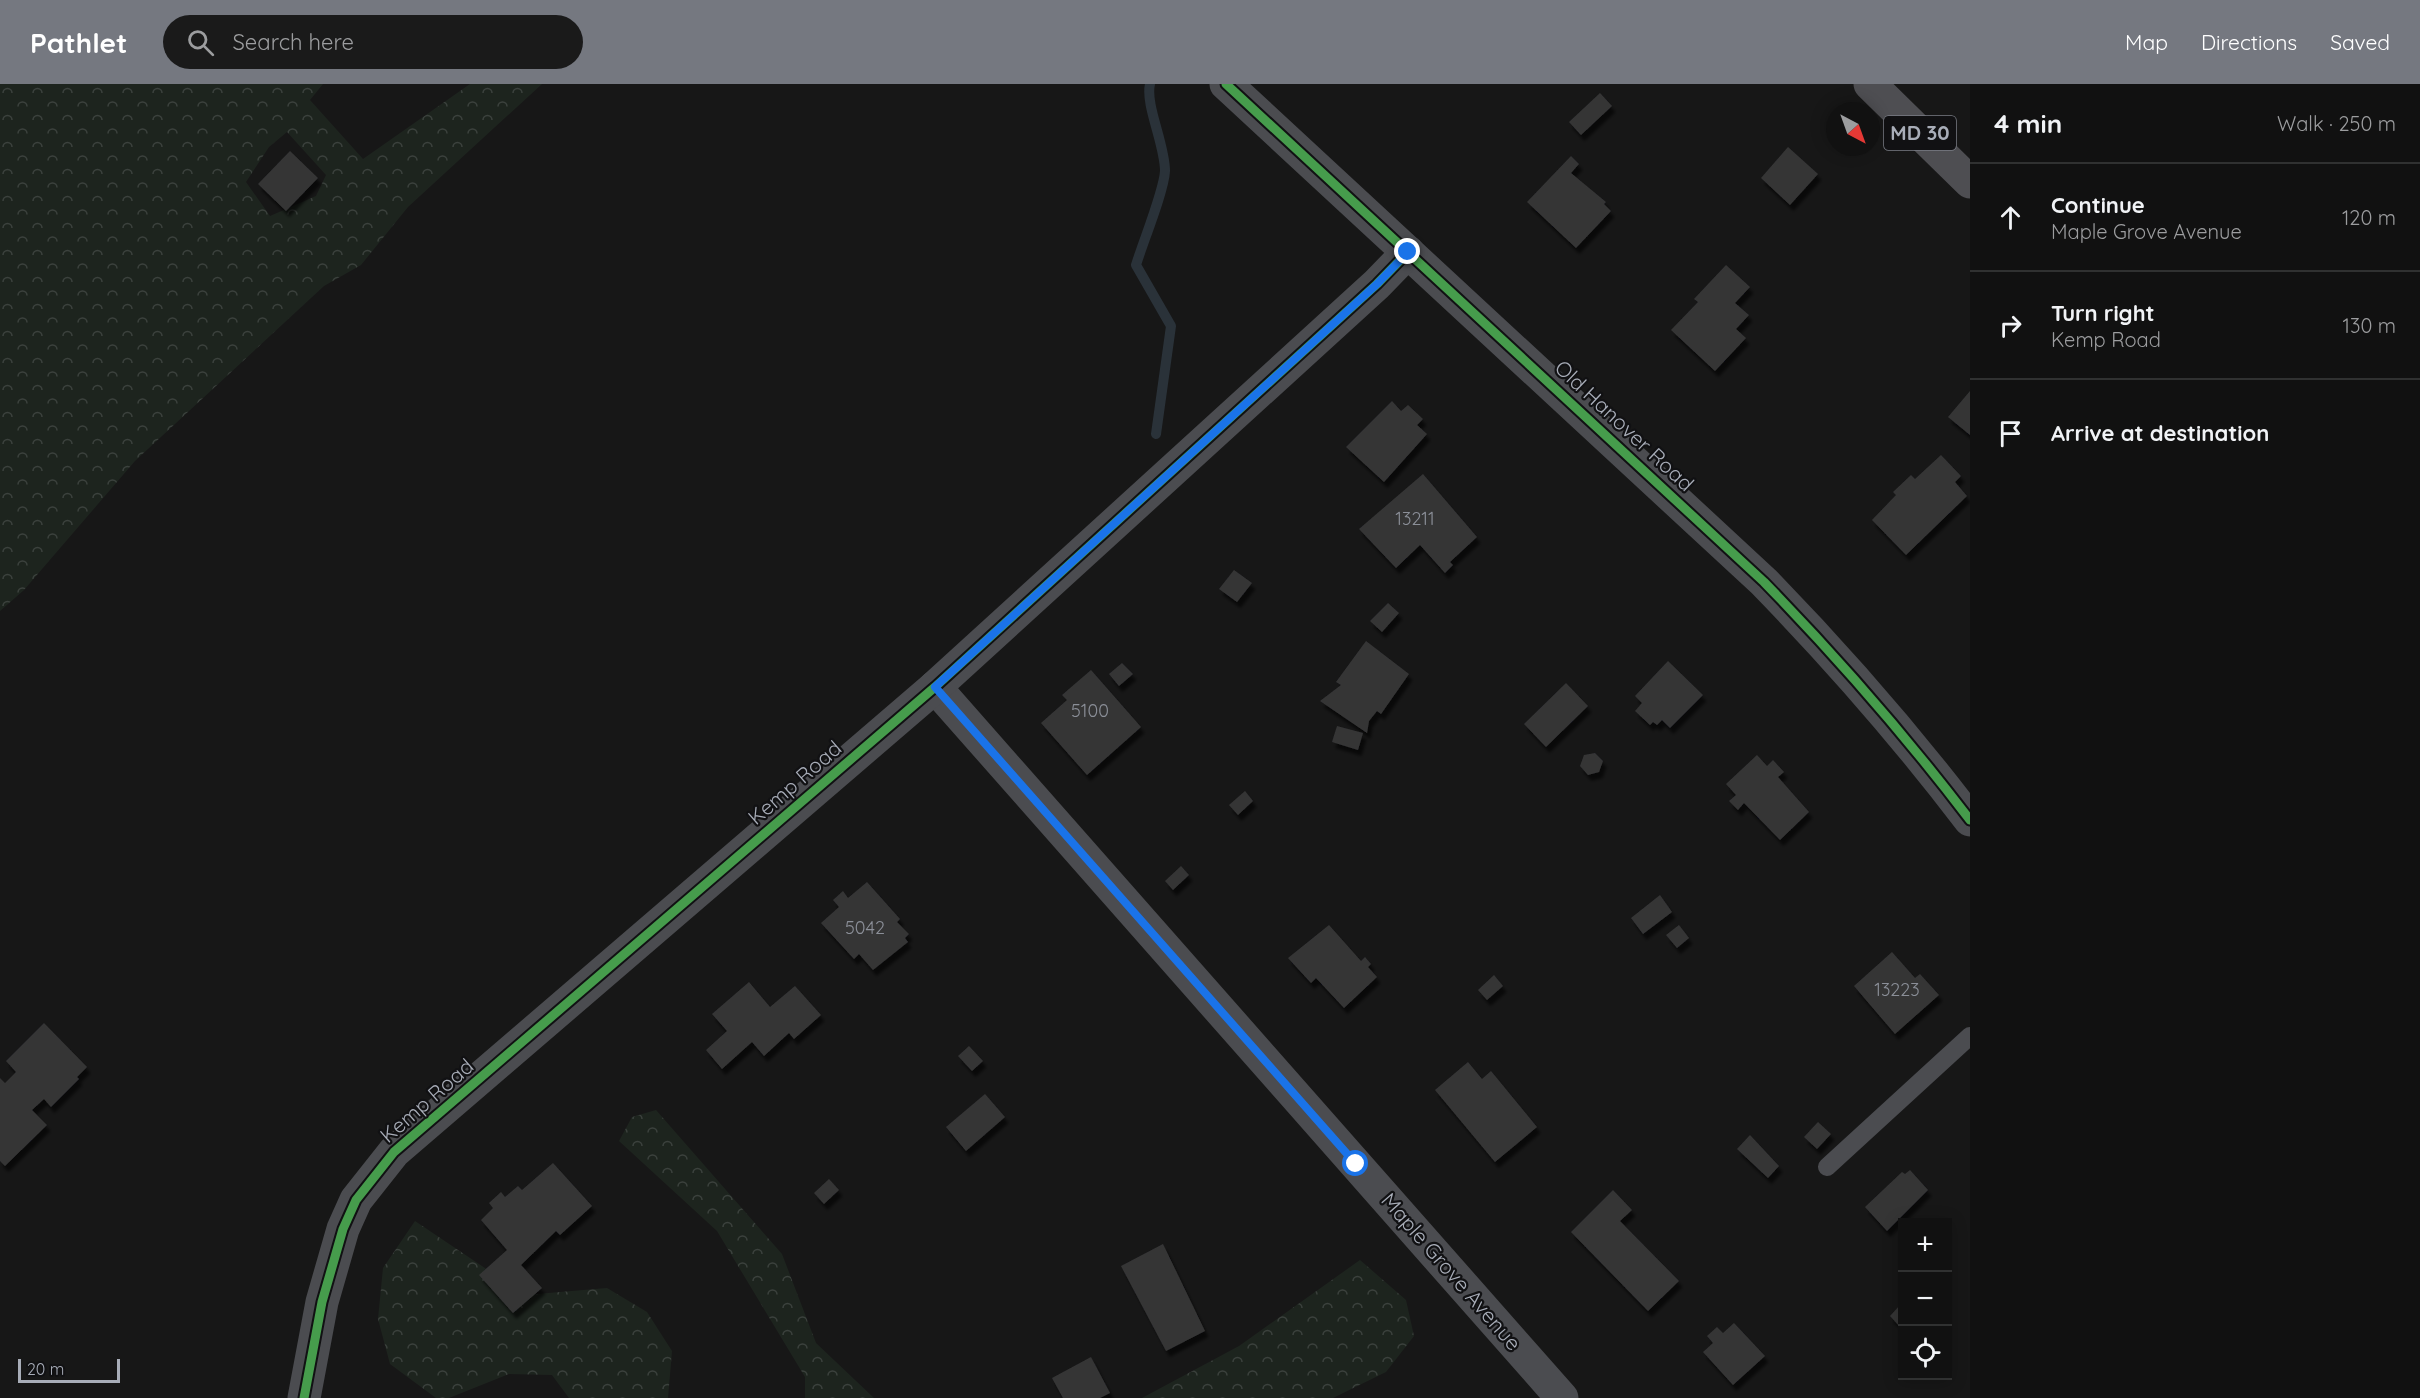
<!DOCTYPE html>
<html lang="en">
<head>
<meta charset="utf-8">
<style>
	:root { --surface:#111; --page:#1a1a1a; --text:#f1f3f6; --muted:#9c9d9f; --line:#303131; --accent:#757880 }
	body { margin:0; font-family:Quicksand,sans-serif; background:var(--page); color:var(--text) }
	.controls { position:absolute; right:18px; bottom:18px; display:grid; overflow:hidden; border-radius:0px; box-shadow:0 3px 15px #0003 }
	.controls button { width:54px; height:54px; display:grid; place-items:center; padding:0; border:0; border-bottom:2px solid var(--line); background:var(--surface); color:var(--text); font:30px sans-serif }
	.compass { position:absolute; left:1826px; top:18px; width:54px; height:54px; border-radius:50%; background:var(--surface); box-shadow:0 3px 15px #0003; rotate:139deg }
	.scale { position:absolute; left:18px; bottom:15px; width:102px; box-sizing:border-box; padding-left:6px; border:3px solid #a8adb8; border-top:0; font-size:16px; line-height:21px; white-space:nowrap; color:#a8adb8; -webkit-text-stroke:4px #111113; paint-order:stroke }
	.stop { position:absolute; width:18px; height:18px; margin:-14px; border:4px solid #1a73e8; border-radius:50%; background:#fff }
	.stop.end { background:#1a73e8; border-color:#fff; box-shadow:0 2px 6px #0008 }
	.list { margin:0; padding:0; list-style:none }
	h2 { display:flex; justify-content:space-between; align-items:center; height:78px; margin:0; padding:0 24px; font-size:26px }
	h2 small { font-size:20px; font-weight:400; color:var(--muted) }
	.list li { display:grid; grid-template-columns:39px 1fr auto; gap:18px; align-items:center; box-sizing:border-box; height:108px; padding:0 24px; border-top:2px solid var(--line) }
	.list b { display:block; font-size:22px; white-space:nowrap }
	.list p { margin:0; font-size:20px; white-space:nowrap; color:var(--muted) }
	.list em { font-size:20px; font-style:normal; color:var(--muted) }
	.icon { flex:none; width:33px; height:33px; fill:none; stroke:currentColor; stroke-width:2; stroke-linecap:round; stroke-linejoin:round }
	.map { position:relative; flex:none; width:1970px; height:1314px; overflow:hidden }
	header { display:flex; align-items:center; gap:36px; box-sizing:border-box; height:84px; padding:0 30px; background:var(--accent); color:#fff }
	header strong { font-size:28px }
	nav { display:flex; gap:33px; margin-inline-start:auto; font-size:21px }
	.search { width:420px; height:54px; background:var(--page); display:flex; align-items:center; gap:15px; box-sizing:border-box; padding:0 21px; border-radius:33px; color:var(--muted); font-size:22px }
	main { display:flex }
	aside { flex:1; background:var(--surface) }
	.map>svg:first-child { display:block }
	.forest { fill:url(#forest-crowns); fill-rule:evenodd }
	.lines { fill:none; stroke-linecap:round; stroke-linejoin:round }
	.stream { stroke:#2a3239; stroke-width:10 }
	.building { fill:#353536; filter:url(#shadow) }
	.service { stroke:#4b4c50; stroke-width:18 }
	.minor { stroke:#4b4c50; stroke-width:33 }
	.trunk { stroke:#4e4e52; stroke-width:33 }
	.cycleway-casing { stroke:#111113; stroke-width:13 }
	.cycleway { stroke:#469c4c; stroke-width:9 }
	.route { stroke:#1a73e8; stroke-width:8 }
	.labels { text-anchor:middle; stroke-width:4.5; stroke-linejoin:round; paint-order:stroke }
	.number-label { font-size:18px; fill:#8b8f98 }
	.shield { fill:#111113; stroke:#7b7e86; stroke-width:1.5 }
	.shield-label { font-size:20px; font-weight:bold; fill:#a8adb8 }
	.street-label { font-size:21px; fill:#a8adb8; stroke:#111113 }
</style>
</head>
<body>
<header>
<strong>Pathlet</strong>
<div class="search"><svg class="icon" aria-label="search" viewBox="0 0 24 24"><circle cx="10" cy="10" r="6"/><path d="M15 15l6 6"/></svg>Search here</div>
<nav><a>Map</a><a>Directions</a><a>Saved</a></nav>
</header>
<main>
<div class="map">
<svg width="1970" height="1314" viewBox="0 0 1970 1314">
	<defs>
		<pattern id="forest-crowns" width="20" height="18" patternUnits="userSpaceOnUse" patternTransform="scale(1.5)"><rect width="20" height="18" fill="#1d241e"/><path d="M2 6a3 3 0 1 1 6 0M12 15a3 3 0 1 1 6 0" fill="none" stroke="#3b413d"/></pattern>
		<filter id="shadow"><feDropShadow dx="3.5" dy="6" stdDeviation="1.5" flood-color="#0009"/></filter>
	</defs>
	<rect width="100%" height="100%" fill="#171717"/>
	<g class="forest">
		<path d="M0,0H323L310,16L363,75L470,0H542L408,123L361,181L324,202L135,377L24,506L0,527ZM287,48L326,91L316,112L270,132L246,98L269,63Z"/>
		<polygon points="656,1026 782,1170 816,1259 874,1314 805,1314 805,1293 717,1147 619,1057 632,1033"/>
		<polygon points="415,1137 525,1211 607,1204 647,1228 672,1267 668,1314 569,1314 552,1291 509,1290 449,1314 436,1314 390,1280 378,1235 383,1184"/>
		<polygon points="1360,1176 1406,1216 1414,1252 1386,1288 1333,1314 1142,1314 1239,1262"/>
	</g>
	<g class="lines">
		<path class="stream" d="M1150,0C1145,21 1165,60 1165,87C1164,107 1143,158 1136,181L1171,242L1156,350"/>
	</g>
	<g class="building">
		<polygon points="1600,9 1612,22 1581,51 1569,38"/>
		<polygon points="1788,63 1818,90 1790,121 1761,94"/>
		<polygon points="290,67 318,94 286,127 258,100"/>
		<polygon points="1571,72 1579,80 1571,89 1606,118 1604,120 1611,127 1576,164 1527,118"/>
		<polygon points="1726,181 1750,203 1735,219 1749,231 1736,245 1746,254 1715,287 1671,246 1698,218 1694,215"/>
		<polygon points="1970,307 1970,351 1948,333"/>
		<polygon points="1392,317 1401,327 1408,321 1423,335 1417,341 1427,350 1384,398 1346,363"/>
		<polygon points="1941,371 1961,392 1955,398 1967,412 1906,471 1872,436 1896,411 1893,408 1911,391 1915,395"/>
		<polygon points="1423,390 1477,453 1450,478 1453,481 1445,489 1420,461 1396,484 1359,445"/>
		<polygon points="1234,486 1252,499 1237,518 1219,505"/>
		<polygon points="1388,519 1399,529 1382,548 1370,537"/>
		<polygon points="1366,557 1409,590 1381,630 1377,627 1369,637 1367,649 1320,617 1341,601 1336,598"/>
		<polygon points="1668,577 1703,611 1670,644 1662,636 1657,641 1653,638 1650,641 1635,627 1642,619 1635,612"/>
		<polygon points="1122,579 1133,590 1119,602 1109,590"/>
		<polygon points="1091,586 1141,643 1087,691 1041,639 1067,616 1062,611"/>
		<polygon points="1566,599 1588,622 1546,663 1524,640"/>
		<polygon points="1337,642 1363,649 1358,666 1332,658"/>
		<polygon points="1595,669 1603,677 1599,688 1588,691 1580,682 1584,671"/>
		<polygon points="1757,671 1767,682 1773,676 1784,688 1778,693 1809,728 1780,756 1744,719 1738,726 1729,717 1736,711 1726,700"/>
		<polygon points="1245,707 1253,717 1238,731 1229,721"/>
		<polygon points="1181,782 1189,791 1173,806 1165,797"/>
		<polygon points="867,798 900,835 897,838 909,850 905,854 908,858 873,886 859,870 854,875 821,839 839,823 833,816 843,807 848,814"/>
		<polygon points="1660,811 1672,828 1643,850 1631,834"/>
		<polygon points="1329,841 1361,877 1365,873 1371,880 1368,883 1377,893 1344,924 1316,894 1311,899 1288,874"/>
		<polygon points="1679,841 1689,854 1677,864 1666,851"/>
		<polygon points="1892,868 1915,894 1920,890 1939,911 1895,950 1854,902"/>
		<polygon points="1494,891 1503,902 1487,916 1478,906"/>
		<polygon points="749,898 770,923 795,902 821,931 794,955 789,949 764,972 752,958 722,985 706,966 727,947 712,930"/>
		<polygon points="44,939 87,983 77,993 79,995 51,1023 44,1015 32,1026 47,1041 5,1082 0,1077 0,994 5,999 16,988 6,977"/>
		<polygon points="969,962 983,977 972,987 958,972"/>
		<polygon points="1468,978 1482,995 1491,987 1537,1043 1495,1078 1435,1006"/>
		<polygon points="985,1010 1005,1033 966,1067 946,1043"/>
		<polygon points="1818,1038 1831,1050 1817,1065 1804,1053"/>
		<polygon points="1750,1051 1779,1082 1768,1094 1737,1065"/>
		<polygon points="553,1079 592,1122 560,1151 556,1147 521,1181 542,1204 513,1229 479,1191 507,1166 481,1136 493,1124 489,1119 501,1108 505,1113 518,1102 522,1106"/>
		<polygon points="1910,1086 1928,1106 1887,1147 1865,1123 1902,1088 1905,1090"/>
		<polygon points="829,1095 839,1106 824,1120 814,1109"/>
		<polygon points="1613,1106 1632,1126 1620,1137 1679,1197 1648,1227 1571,1148"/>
		<polygon points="1163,1160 1205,1247 1166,1267 1121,1182"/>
		<polygon points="1902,1219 1902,1245 1890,1232"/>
		<polygon points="1734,1239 1765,1272 1733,1301 1703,1268 1713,1259 1707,1252 1717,1243 1723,1249"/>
		<polygon points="1091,1273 1110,1309 1100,1314 1063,1314 1052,1294"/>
	</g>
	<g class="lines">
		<polyline class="service" points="1827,1083 1970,952"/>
		<g class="minor">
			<path d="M1226,0L1764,498C1838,574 1906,652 1970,736"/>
			<polyline points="935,603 1562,1314"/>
			<polyline points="304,1314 322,1218 343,1145 356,1116 394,1068 935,603 1377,200 1408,168"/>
		</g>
		<polyline class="trunk" points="1870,0 1970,98"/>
		<defs>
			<g id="cycleway">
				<path d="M1226,0L1764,498C1838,574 1906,652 1970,736"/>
				<polyline points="304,1314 322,1218 343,1145 356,1116 394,1068 935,603 1377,200 1408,168"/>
			</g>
		</defs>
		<use href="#cycleway" class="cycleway-casing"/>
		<use href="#cycleway" class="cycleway"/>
	</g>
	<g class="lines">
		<polyline class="route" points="1356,1080 935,603 1377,200 1408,168"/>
	</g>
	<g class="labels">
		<g class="number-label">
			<text x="1415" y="441">13211</text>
			<text x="1090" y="633">5100</text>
			<text x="865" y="850">5042</text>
			<text x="1897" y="912">13223</text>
		</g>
		<rect class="shield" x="1884" y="32" width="72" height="34" rx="4.5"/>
		<g class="shield-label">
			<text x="1920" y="56">MD 30</text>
		</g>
		<g class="street-label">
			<text transform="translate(1624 342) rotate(43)" y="7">Old Hanover Road</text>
			<text transform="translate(795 699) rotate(-41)" y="7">Kemp Road</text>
			<text transform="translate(427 1017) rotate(-41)" y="7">Kemp Road</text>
			<text transform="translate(1451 1188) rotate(49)" y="7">Maple Grove Avenue</text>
		</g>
	</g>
</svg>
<div class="controls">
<button>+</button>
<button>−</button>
<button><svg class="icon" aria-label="locate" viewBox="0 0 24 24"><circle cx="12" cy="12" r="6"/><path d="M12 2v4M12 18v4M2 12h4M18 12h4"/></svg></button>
</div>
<svg class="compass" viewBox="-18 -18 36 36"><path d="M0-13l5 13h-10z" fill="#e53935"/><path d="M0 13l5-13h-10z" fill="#9c9d9f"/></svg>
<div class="scale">20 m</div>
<div class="stop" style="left:1356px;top:1080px"></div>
<div class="stop end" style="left:1408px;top:168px"></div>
</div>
<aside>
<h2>4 min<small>Walk · 250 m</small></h2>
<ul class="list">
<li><svg class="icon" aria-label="ahead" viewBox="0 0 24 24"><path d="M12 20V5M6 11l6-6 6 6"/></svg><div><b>Continue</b><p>Maple Grove Avenue</p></div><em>120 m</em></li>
<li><svg class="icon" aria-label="right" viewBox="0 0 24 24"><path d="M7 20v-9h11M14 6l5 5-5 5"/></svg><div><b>Turn right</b><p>Kemp Road</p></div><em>130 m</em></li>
<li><svg class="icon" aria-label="arrive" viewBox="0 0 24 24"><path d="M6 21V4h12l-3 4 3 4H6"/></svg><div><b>Arrive at destination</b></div></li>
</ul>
</aside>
</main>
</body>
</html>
